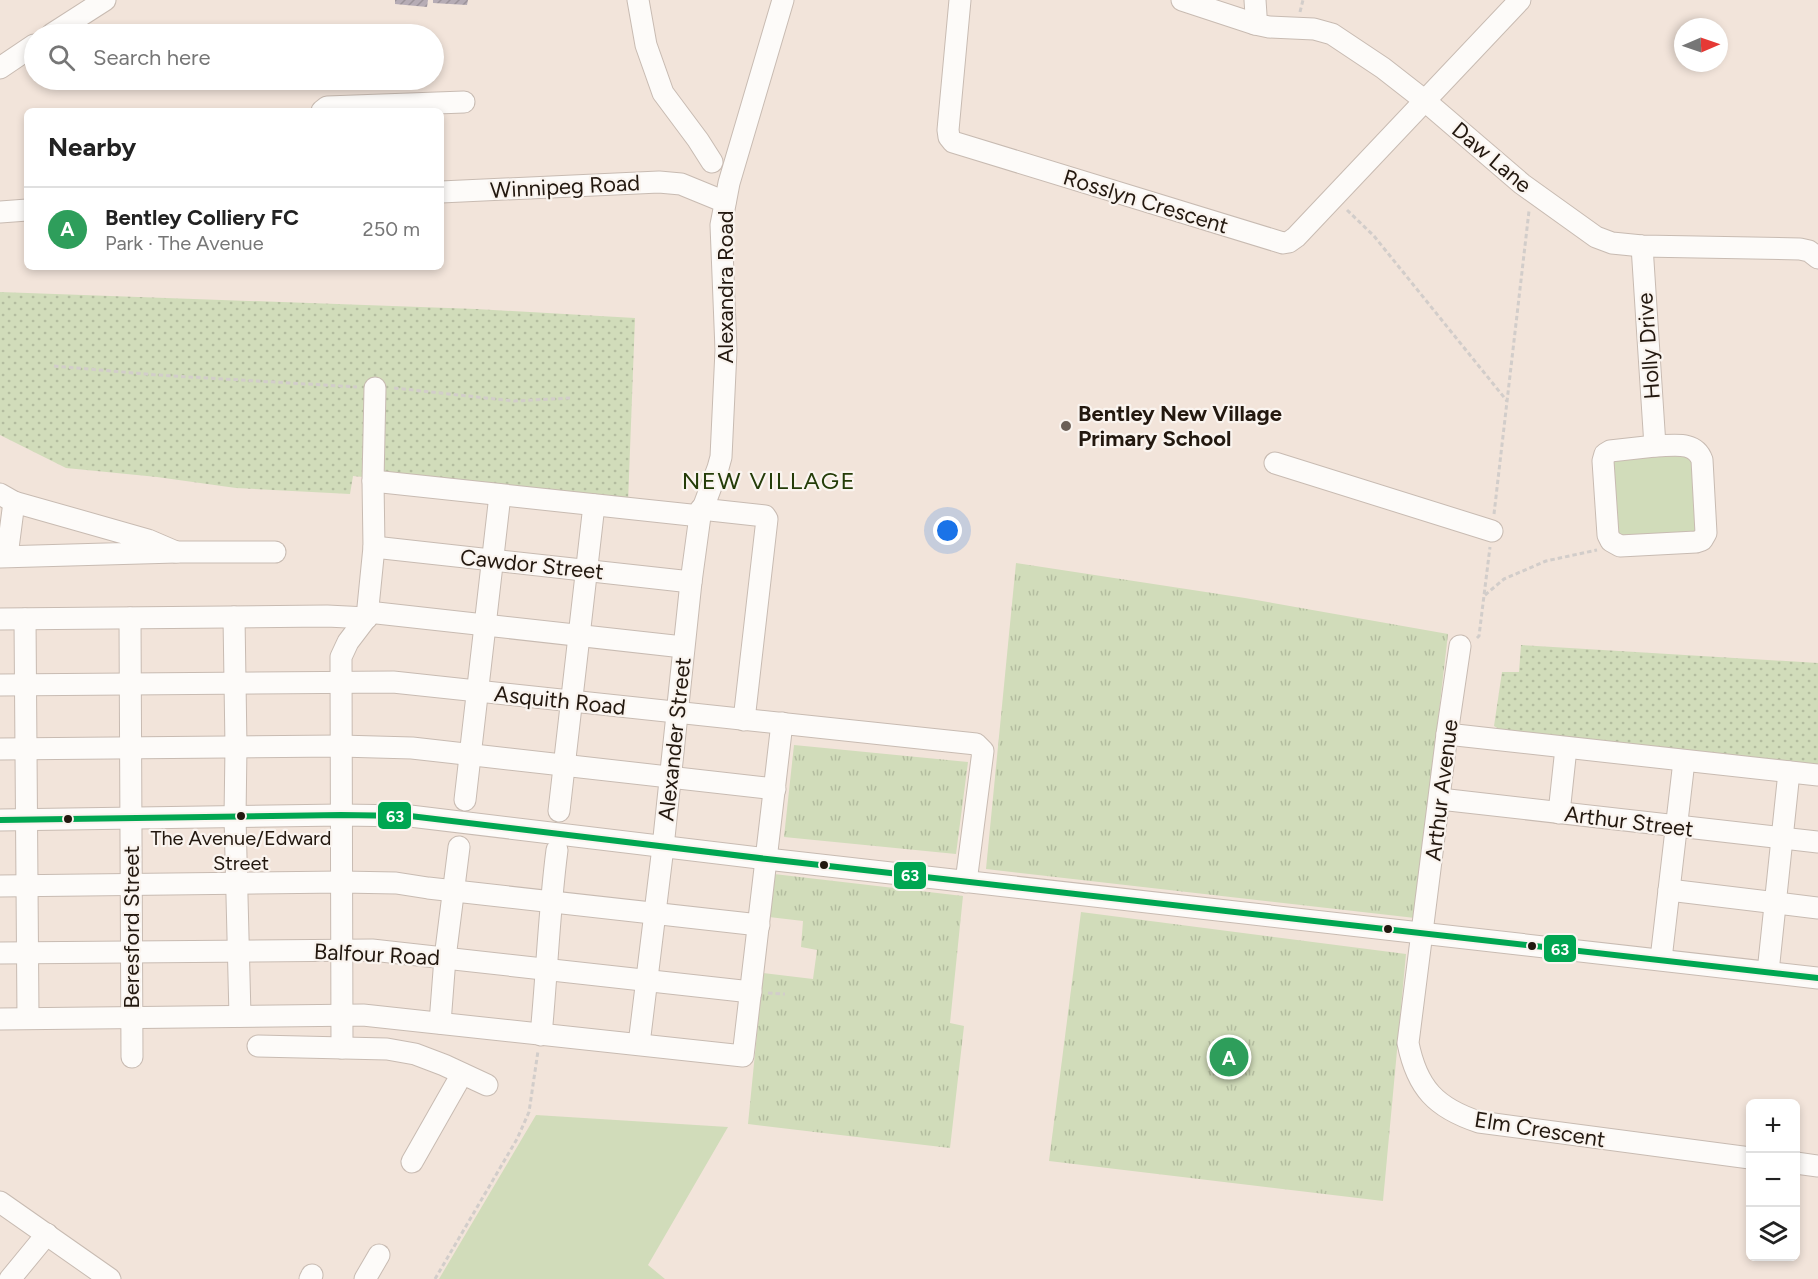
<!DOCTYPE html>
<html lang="en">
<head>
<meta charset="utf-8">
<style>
	:root { --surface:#fff; --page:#f2f2f2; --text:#222; --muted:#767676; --line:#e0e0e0; --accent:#7c3aed }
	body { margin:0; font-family:Figtree,sans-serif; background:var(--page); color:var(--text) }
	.controls { position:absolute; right:18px; bottom:18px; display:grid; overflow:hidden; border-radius:9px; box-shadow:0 3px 9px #0003 }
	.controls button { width:54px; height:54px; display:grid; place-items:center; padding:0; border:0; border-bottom:2px solid var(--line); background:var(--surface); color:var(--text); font:30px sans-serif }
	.compass { position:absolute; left:1674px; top:18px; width:54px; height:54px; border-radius:50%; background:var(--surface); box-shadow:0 3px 9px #0003; rotate:88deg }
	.you { position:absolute; left:948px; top:531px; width:21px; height:21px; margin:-15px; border:4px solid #fff; border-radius:50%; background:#1a73e8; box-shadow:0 0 0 9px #1a73e833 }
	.badge { display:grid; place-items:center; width:39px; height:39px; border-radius:50%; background:var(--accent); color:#fff; font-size:20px; font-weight:700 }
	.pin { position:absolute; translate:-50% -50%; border:3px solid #fff; box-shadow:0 2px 6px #0006 }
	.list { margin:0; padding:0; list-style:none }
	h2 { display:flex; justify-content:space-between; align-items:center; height:78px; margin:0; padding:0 24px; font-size:26px }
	h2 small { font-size:20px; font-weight:400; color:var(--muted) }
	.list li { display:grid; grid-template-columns:39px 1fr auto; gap:18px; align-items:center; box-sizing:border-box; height:84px; padding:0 24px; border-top:2px solid var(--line) }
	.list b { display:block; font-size:22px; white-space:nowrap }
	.list p { margin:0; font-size:20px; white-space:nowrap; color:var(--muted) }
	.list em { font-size:20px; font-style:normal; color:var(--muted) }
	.icon { flex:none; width:33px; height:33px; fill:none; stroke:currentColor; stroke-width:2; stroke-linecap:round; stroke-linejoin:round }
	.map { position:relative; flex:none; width:1818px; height:1279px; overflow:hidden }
	.search { position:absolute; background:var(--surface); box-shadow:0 3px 9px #0003; left:24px; top:24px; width:420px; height:66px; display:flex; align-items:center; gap:15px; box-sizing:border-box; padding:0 21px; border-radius:33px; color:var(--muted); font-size:22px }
	.panel { position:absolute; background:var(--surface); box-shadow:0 3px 9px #0003; left:24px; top:108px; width:420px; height:162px; border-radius:9px }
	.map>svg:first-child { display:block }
	.grass { fill:#d1dcba }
	.park { fill:url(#park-tufts) }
	.garden { fill:url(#garden-dots) }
	.building { fill:url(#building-hatch) }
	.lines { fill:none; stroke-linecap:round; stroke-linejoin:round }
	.minor-casing { stroke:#c8bbb2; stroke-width:23 }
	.path { stroke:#d2cdca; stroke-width:3; stroke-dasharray:4.5 3; stroke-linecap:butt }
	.minor { stroke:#fdfbf9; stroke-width:21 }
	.bus-1-casing { stroke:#faf4ef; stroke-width:10 }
	.bus-1 { stroke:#00a651; stroke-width:6 }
	.poi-dot { fill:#6b5f56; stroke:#faf4ef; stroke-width:2 }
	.bus-dot { fill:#23180f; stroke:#faf4ef; stroke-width:2 }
	.labels { text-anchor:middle; stroke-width:4.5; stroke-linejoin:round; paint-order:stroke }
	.bus-label { font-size:20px; fill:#23180f; stroke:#faf4ef }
	.street-label { font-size:22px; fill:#23180f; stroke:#faf4ef }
	.poi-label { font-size:22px; font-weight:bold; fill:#23180f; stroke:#faf4ef; text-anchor:start }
	.neighbourhood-label { font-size:24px; letter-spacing:1.5px; fill:#243c08; stroke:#faf4ef }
	.line-badge { stroke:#faf4ef; stroke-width:2 }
	.badge-label { font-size:16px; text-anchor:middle; font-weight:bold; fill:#fff }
</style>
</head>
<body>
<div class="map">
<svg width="1818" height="1279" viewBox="0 0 1818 1279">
	<defs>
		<pattern id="park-tufts" width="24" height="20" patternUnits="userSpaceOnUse" patternTransform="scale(1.5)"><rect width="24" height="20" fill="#d1dcba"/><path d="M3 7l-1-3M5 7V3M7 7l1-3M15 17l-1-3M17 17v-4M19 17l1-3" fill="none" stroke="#b3bc9f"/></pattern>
		<pattern id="garden-dots" width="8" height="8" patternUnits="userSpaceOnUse" patternTransform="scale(1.5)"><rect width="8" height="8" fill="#d1dcba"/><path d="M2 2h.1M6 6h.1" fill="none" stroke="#b3bc9f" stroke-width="1.8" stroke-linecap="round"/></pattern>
		<pattern id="building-hatch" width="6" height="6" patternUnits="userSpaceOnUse" patternTransform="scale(1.5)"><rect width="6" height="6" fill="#b6acb5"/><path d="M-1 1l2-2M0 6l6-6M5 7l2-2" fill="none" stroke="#9c939a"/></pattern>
	</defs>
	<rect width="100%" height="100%" fill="#f2e4da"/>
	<g class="grass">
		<polygon points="1682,451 1693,458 1695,531 1692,533 1619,537 1613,460"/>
		<polygon points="536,1115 728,1127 648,1265 665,1279 439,1279"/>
	</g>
	<g class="park">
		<polygon points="1016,563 1245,598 1448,634 1415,918 986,869"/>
		<polygon points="794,745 968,762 956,854 784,837"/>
		<polygon points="774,874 963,896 950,1023 964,1026 950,1148 748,1124 763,973 813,979 817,950 801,947 803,921 769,917"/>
		<polygon points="1081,912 1406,954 1383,1201 1049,1161"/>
	</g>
	<g class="garden">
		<polygon points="0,292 476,309 635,318 628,503 353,476 350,494 236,488 157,477 66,468 0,435"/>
		<polygon points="1521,645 1818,663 1818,770 1507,734 1494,726 1502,672 1519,672"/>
	</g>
	<g class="building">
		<polygon points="395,0 428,0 427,7 395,4"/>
		<polygon points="433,0 468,0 467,5 433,3"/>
	</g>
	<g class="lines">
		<defs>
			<g id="minor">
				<polyline points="638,0 646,45 663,93 698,140 712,162"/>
				<polyline points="960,0 948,130 949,137 953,142 1283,243 1289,242 1296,237 1520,0"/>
				<polyline points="1182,0 1255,24 1269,27 1314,29 1332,34 1383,68 1424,100 1522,184 1596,237 1612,243 1642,246 1800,249 1809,251 1818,258"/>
				<polyline points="1255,0 1256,15 1255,24"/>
				<polyline points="52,34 105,0"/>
				<polyline points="0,68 34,45"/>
				<polyline points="322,111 327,107 464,102"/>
				<polyline points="441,192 659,182 681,184 725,202"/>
				<polyline points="0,212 27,210"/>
				<polyline points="1642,246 1655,446"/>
				<path d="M1655,446C1672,446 1695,440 1702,460L1706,533L1702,540L1696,542L1620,546L1611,541L1608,535L1603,461L1605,454L1610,451Z"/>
				<polyline points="1275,463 1492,531"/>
				<polyline points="373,481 700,516"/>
				<polyline points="0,494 14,502 148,540 176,552 0,557"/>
				<polyline points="701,509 765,516 767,519 744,720"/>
				<polyline points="374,547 691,582"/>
				<polyline points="176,552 275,552"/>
				<polyline points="7,556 14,502"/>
				<polyline points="368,612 683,647"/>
				<polyline points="234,617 236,747 235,817 240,1016"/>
				<polyline points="130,618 132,1057"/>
				<polyline points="0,619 327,616 367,618"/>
				<polyline points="25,619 28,1018"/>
				<path d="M1460,646L1447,734L1408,1043C1417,1088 1436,1108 1479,1122L1750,1158"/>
				<polyline points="0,685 393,682 976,744 983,751 966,882"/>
				<polyline points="1447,734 1818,775"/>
				<polyline points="0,749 340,746 412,748 775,789"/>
				<polyline points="1440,799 1818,842"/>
				<polyline points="465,800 500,495"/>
				<polyline points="559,811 594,505"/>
				<polyline points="1559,813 1566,748"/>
				<polyline points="0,820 341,815 410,816 767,859 1818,978"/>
				<polyline points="0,886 342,882 396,883 428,888 759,925"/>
				<polyline points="1669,890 1818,908"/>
				<polyline points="0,953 372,950 751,992"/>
				<polyline points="1661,959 1684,761"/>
				<polyline points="1768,972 1789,772"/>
				<polyline points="0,1019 363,1015 743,1056 782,723"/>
				<polyline points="440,1023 445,958 459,847"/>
				<path d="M541,1035C547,973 549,911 557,850"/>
				<polyline points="639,1044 663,847 691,582 700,516 718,468 721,457 726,350 721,225 729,183 783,0"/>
				<polyline points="258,1046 387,1049 415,1054 444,1065 487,1085"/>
				<polyline points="342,1048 341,657 348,642 367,617 374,547 373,481 375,388"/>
				<polyline points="412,1162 462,1074"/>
				<polyline points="1796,1163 1818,1166"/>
				<polyline points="0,1202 110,1279"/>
				<polyline points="10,1279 47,1234"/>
				<polyline points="310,1279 312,1275"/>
				<polyline points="365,1279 379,1255"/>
			</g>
		</defs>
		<use href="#minor" class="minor-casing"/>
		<g class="path">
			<polyline points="1300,12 1303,0"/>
			<polyline points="1347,210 1374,236 1507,401"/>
			<polyline points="54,366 157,375 357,387"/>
			<polyline points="394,388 514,401 570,398"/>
			<polyline points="1494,514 1529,211"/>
			<polyline points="1485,595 1504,579 1546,561 1597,550"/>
			<polyline points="1477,638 1479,636 1490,547"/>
			<polyline points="768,993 785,994"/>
			<polyline points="435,1279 517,1139 529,1112 538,1051"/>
		</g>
		<use href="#minor" class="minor"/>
		<defs>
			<polyline id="bus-1" points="0,820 341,815 410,816 767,859 1818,978"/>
		</defs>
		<use href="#bus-1" class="bus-1-casing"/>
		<use href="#bus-1" class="bus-1"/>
	</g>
	<circle class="poi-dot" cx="1066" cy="426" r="6"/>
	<g class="bus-dot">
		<circle cx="241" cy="816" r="5"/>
		<circle cx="68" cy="819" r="5"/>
		<circle cx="824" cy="865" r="5"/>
		<circle cx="1388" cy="929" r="5"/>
		<circle cx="1532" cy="946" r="5"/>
	</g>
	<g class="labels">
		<g class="bus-label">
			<text x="241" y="845">The Avenue/Edward<tspan x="241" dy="25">Street</tspan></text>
		</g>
		<g class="street-label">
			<text transform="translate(1492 157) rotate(40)" y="8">Daw Lane</text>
			<text transform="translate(565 186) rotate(-3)" y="8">Winnipeg Road</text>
			<text transform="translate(1146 201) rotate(17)" y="8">Rosslyn Crescent</text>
			<text transform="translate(725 287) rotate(-90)" y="8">Alexandra Road</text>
			<text transform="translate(1648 346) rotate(-94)" y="8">Holly Drive</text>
			<text transform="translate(532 564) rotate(6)" y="8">Cawdor Street</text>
			<text transform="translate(560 700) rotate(6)" y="8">Asquith Road</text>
			<text transform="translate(674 739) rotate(-84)" y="8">Alexander Street</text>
			<text transform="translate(1441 790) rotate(-83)" y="8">Arthur Avenue</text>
			<text transform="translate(1629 821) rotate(7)" y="8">Arthur Street</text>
			<text transform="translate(131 927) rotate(-90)" y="8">Beresford Street</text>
			<text transform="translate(377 954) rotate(3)" y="8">Balfour Road</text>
			<text transform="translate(1540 1129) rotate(9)" y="8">Elm Crescent</text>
		</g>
		<g class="poi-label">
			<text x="1078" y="421">Bentley New Village<tspan x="1078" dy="25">Primary School</tspan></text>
		</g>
		<g class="neighbourhood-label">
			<text x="769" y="489">NEW VILLAGE</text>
		</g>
	</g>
	<g class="line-badge">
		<rect x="377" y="801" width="35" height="29" rx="6" fill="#00a651"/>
		<rect x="893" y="861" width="34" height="29" rx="6" fill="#00a651"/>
		<rect x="1543" y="934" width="34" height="29" rx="6" fill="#00a651"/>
	</g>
	<g class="badge-label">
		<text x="395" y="822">63</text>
		<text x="910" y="881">63</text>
		<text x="1560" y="955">63</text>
	</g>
</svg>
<div class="controls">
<button>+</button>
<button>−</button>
<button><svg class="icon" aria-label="layers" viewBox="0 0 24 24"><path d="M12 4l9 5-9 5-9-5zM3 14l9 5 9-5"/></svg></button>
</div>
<svg class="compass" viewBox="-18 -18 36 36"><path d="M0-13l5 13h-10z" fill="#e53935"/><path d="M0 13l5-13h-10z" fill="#767676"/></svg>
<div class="you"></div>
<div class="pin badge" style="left:1229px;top:1057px;background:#2e9e5b">A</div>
<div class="search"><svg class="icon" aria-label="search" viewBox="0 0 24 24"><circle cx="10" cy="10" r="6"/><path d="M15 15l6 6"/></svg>Search here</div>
<section class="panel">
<h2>Nearby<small></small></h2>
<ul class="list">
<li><span class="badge" style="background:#2e9e5b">A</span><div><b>Bentley Colliery FC</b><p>Park · The Avenue</p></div><em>250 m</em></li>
</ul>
</section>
</div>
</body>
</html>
